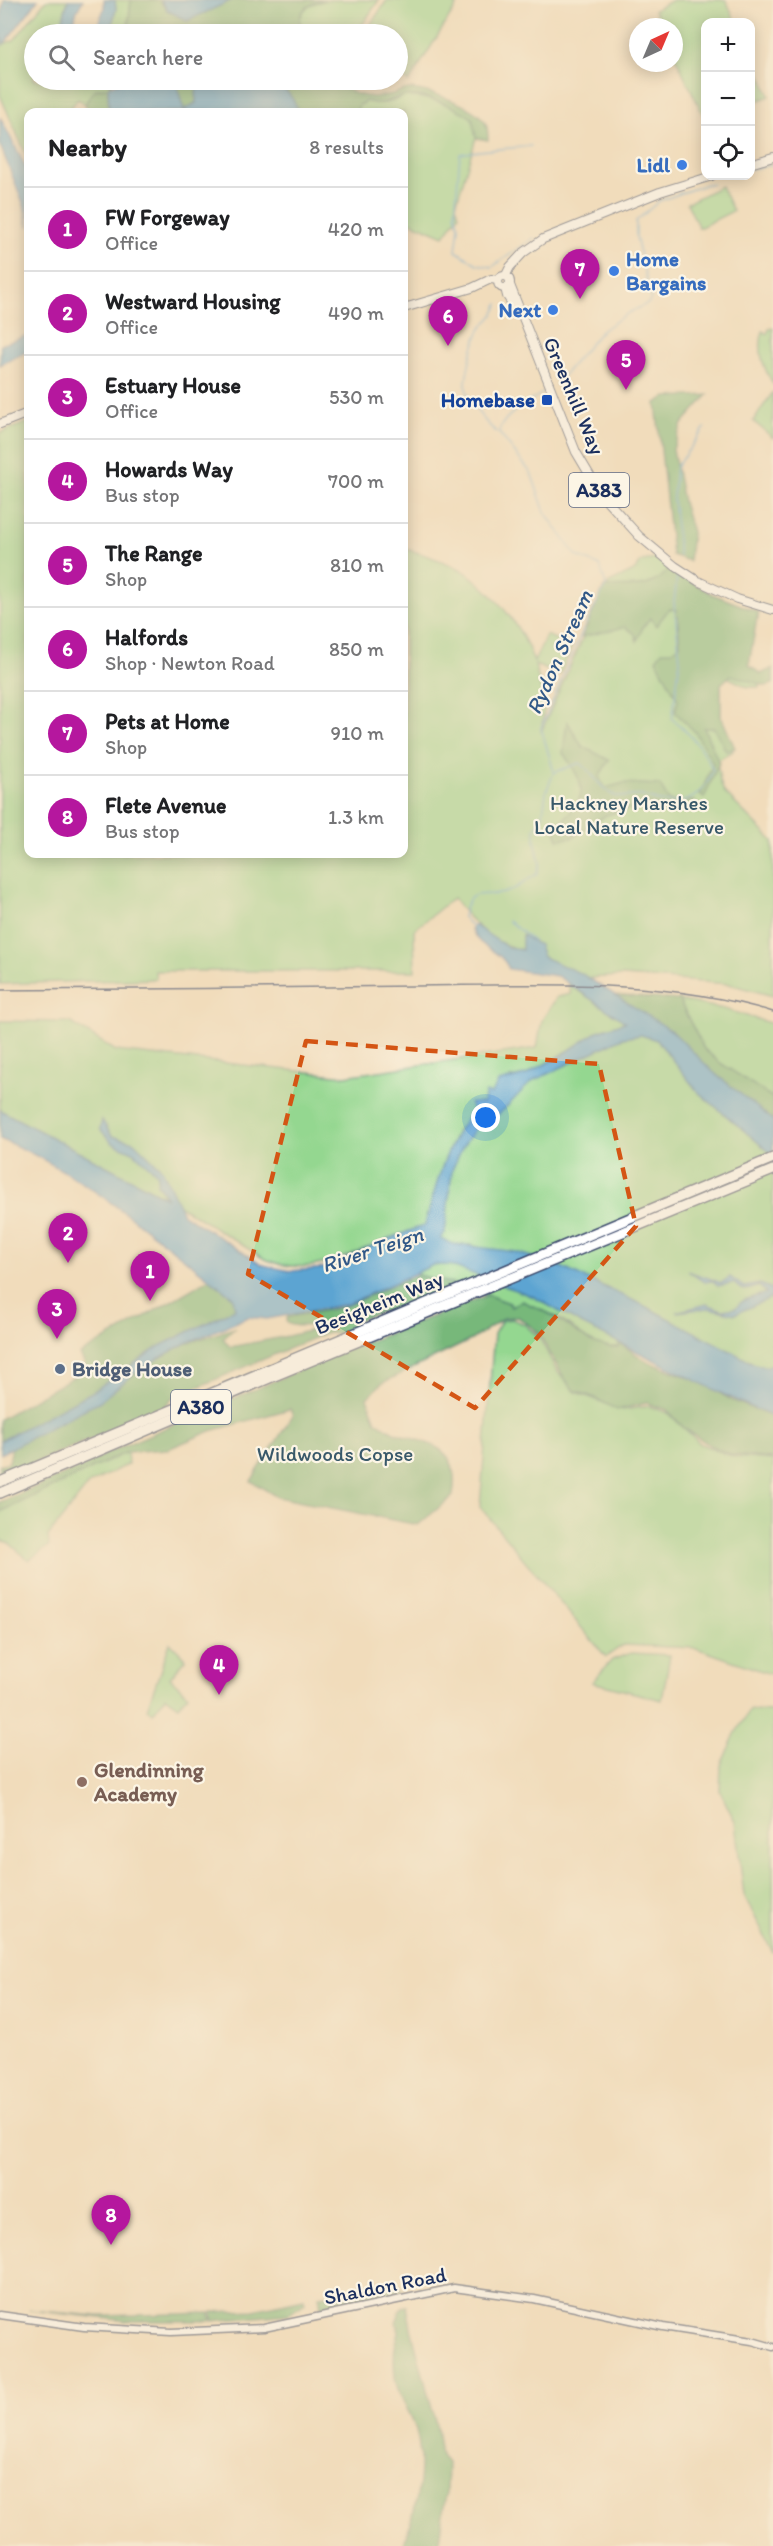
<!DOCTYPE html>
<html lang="en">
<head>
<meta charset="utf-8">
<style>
	:root { --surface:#fff; --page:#f6f6f6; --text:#202124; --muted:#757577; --line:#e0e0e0; --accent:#b5179e }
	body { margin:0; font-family:Itim,sans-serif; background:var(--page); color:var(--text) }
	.controls { position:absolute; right:18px; top:18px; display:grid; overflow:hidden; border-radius:12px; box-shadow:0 3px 15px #0003 }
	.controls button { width:54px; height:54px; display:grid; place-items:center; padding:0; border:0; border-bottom:2px solid var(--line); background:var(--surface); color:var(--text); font:30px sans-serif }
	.compass { position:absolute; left:629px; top:18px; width:54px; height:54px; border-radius:50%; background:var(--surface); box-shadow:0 3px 15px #0003; rotate:44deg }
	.you { position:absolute; left:486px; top:1118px; width:21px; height:21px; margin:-15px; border:4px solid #fff; border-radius:50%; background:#1a73e8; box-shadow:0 0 0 9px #1a73e833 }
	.badge { display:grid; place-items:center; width:39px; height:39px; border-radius:50%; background:var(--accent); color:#fff; font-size:20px; font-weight:700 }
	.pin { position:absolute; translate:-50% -50px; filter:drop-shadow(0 2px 3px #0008) }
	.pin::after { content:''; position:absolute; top:32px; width:21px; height:18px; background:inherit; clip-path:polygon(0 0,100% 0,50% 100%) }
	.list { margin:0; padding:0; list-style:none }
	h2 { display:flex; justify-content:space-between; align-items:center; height:78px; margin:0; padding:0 24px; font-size:26px }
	h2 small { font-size:20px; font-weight:400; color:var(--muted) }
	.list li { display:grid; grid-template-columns:39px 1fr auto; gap:18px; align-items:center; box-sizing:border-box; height:84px; padding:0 24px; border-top:2px solid var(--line) }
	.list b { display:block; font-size:22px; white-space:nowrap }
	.list p { margin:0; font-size:20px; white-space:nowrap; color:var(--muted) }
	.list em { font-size:20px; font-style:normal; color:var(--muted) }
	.icon { flex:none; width:33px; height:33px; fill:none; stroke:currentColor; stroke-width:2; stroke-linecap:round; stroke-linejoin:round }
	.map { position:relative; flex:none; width:773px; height:2546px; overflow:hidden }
	.search { position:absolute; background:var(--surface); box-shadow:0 3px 15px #0003; left:24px; top:24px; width:384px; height:66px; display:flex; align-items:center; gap:15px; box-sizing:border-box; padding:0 21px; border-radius:33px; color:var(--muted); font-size:22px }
	.panel { position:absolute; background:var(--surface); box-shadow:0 3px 15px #0003; left:24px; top:108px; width:384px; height:750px; border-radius:12px }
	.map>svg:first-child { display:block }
	.green { fill:#94d790; stroke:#588377; stroke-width:1.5 }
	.forest { fill:#77b87a; stroke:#49746c; stroke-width:1.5 }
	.water { fill:#5ba4d2; stroke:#3b6a98; stroke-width:1.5 }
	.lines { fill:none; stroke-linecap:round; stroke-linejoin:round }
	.stream { stroke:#5ba4d2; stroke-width:1.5 }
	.minor-casing { stroke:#3b496c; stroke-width:9 }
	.major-casing { stroke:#3b496c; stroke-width:10 }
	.highway-casing { stroke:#3b496c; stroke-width:12 }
	.minor { stroke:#fff; stroke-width:6 }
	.major { stroke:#fff; stroke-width:8 }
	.highway { stroke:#fff; stroke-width:9 }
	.rail { stroke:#1b2f5e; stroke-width:1.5 }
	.marked { fill:none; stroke:#d45514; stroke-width:4.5; stroke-dasharray:12 8; stroke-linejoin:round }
	.shop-dot { fill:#3f7fe0; stroke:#fcf5e5; stroke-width:2 }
	.transit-dot { fill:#1a4fb4; stroke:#fcf5e5; stroke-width:2 }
	.service-dot { fill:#5c6f8a; stroke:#fcf5e5; stroke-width:2 }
	.education-dot { fill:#8d6e63; stroke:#fcf5e5; stroke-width:2 }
	.labels { text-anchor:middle; stroke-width:4.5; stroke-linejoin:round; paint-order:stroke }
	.shield { fill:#fcf5e5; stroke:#5e6a86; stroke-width:1.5 }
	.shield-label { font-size:20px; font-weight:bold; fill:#1b2f5e }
	.shop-label { font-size:21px; font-weight:bold; fill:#366cbe; stroke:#fcf5e5; text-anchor:end }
	.street-label { font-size:21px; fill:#1b2f5e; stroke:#fcf5e5 }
	.transit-label { font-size:21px; font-weight:bold; fill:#164399; stroke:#fcf5e5; text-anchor:end }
	.park-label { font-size:21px; fill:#39596a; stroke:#fcf5e5 }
	.service-label { font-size:21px; font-weight:bold; fill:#4e5e75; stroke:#fcf5e5; text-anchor:start }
	.education-label { font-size:21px; font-weight:bold; fill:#785e54; stroke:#fcf5e5; text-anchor:start }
	.water-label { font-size:22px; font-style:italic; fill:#315887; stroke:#fcf5e5 }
</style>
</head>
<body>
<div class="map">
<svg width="773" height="2546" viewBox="0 0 773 2546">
	<rect width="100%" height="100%" fill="#fcf5e5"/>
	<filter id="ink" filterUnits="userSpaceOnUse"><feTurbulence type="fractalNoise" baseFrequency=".0167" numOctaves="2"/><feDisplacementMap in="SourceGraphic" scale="12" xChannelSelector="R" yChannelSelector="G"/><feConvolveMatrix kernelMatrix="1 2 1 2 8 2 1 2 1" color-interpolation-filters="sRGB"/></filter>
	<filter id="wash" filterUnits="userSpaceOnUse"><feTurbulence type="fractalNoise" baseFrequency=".008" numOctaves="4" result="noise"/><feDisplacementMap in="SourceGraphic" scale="24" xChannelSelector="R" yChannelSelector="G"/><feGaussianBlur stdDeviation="1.35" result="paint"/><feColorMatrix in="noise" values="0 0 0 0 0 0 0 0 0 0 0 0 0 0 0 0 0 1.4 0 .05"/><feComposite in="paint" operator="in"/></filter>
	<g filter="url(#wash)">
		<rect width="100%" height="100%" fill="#f1dcbb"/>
		<g class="green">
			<polygon points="46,0 68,0 59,34 34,34 34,80 114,80 108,87 94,90 85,104 78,99 67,112 28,112 28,159 0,95 0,37 3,44 14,40"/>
			<polygon points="115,0 131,0 127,34 110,34 116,9"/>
			<path d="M325,0H379L356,34H304C298,24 298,11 311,5C314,2 320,2 325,0Z"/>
			<polygon points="387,0 449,0 457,5 409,82 398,75 398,34 364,34"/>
			<polygon points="673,0 726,0 736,22 706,22 705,119 674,54 674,27 662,27 654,10"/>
			<polygon points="751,53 770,96 751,103 750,103"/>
			<path d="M404,96C428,97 453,105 473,118L476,138L456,205L459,215L444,236L404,219V112H356L359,105L366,101C382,106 390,103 404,96Z"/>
			<polygon points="721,186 733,211 699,228 687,203"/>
			<path d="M773,328V384C763,367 757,351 763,331L767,334L769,329Z"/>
			<polygon points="773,392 773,438 753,421"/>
			<path d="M28,422V854H404V549C416,551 458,566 468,574C497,597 522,627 534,662L546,635L572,646L560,675L535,665L545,705L541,732L596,608L609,583L634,571L642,561L656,559L712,594L759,612L758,619H754L746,638L750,671L759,681V687H748L725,676L721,678V723L733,751L717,761L720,781L724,792L773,841V996L729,984L623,976L588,978L543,957L523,936L522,950C489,942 473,924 453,898L414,930L415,971H155L156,979L0,984V433Z"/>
			<path d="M568,984L626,1022L598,1031L568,1051L526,1075L510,1078L457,1131L444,1161L425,1225C407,1232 390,1238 373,1245C336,1261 302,1277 263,1258L169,1199L0,1110V1021L70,1022L116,1051L345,1076L537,1048L542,1020L557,997L571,994Z"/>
			<polygon points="679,1000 724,1009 773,1024 773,1098 719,1062 704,1049"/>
			<path d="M641,1035L657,1040L698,1092L773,1155V1365L767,1367L755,1364L597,1283L471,1245L452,1244L441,1239L445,1232L452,1170L462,1148L478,1124C504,1118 514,1094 534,1080L622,1038Z"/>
			<path d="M432,1265H450L534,1297L615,1340L620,1343L619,1347C584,1349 575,1323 548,1313C537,1310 522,1309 511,1308L510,1303L458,1285L417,1275L416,1273Z"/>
			<polygon points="512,1319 524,1324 539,1337 557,1371 576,1392 623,1410 649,1406 668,1413 701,1444 734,1457 773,1460 773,1675 696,1648 623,1645 606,1657 480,1507 494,1334 502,1320"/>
			<polygon points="127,1452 128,1464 89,1484 48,1536 49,1546 29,1560 9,1543 0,1540 0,1512"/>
			<polygon points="170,1643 186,1659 170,1678 188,1695 178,1706 165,1697 153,1713 147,1709"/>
			<polygon points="631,1653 670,1655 662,1700 592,1682 612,1660"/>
			<polygon points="750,1710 773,1711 773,1953 744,1895 735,1822 720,1791 721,1765 736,1732"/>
		</g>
		<g class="forest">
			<path d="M131,0H159L167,10L187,21L232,0H325C320,2 314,2 311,5C298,11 298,24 304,34H128Z"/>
			<polygon points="175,80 197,80 196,103 184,110"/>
			<path d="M244,80H339C347,96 371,99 388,95C395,94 403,89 410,89C430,91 474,105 485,122C488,127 488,134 488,140L476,138L472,118C456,107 427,94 406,96C389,97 389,108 366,101L359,105L356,112H295L297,108C286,81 273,85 247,86Z"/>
			<polygon points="108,87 109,112 89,112 85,104 94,90"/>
			<polygon points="708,395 682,424 673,449 683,502 692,532 689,561 672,555 656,403 666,397"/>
			<path d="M669,569L712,594L758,612L749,665L761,674L773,668V684L766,686L731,675L721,684V716L735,748L726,751L714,728H704L719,763L704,798L700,795L713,763L695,732L675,712L678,700L656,659L662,651H672L680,645L677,610L669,609L656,626L650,618L643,627L637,641L635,634L625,627L582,637L604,587C633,585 649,592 669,569Z"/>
			<path d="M567,721L582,746L609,760L599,777L605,788L624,783L660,785L669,801H695V809L666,808L649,804L606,815L571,838L558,839L555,828C587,797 589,790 563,753Z"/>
			<polygon points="613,995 679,1000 704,1049 719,1062 773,1098 773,1120 713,1072 672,1031"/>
			<path d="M417,1275L458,1285L385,1314L383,1311C376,1314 366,1316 359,1320C346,1329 348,1337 328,1332L174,1397L161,1410L0,1477V1465L9,1462L12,1447L100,1401L140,1369L184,1344L235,1328L223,1338L230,1347L288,1336L328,1326C317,1323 295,1329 287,1323L286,1320L288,1317L343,1307Z"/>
			<polygon points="209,1279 233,1297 235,1309 160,1346 92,1392 0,1441 0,1419 87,1369 80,1354"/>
			<path d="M487,1295L509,1303L511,1307L522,1301C531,1305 540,1309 548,1313C572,1326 590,1349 619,1347V1343L646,1361L705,1384L731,1400L773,1417V1459L732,1455L711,1446L683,1427L667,1410L647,1403L617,1410L595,1398L574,1390L564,1378L538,1332L518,1317L504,1318L471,1340L382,1383L367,1398L376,1421C382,1425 389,1430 396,1433C433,1445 461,1447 453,1496L418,1525L277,1497L251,1481L293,1415L290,1409L211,1431L168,1449L127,1452L0,1512V1502L82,1467L107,1453L339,1353Z"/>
			<polygon points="400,2286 403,2290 321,2308 319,2296"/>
			<polygon points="304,2299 305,2303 289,2314 213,2321 212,2312 254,2310"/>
			<path d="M407,2306L412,2332L437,2428L441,2456L447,2463L446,2493L438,2546H402C418,2513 427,2457 413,2421C407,2407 396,2391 395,2375C394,2366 394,2355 395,2347C397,2336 402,2334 396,2322L402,2307Z"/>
			<polygon points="29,2310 99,2316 210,2313 211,2321 127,2321"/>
		</g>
		<g class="water">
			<path d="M4,0H38L3,45C0,30 0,14 4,0Z"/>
			<polygon points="68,0 83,0 76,13 72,34 59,34"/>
			<polygon points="104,0 115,0 116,9 110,34 94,34 104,9"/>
			<polygon points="161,0 232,0 187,21 167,10"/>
			<path d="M126,80H175L184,110L196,103L197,80H244L247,86C273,85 286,81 297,108L295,112H109L108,87Z"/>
			<polygon points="0,117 28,172 28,227 24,205 0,145"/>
			<polygon points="28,335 28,351 0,365 1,345"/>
			<path d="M474,925L507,947L522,950V935L539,945L543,957L582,974L672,1031L713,1072L773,1120V1155L698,1092L657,1040L641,1035L622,1038L535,1080C514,1094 504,1118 478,1124L462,1148L452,1170L445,1232L441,1239L452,1244L516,1252L561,1267L641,1304L755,1364L767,1367L773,1365V1417L727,1396L581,1324L534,1297L450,1265H433L348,1304L267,1319L248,1317L184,1344L140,1369L100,1401L0,1454V1441L92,1392L160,1346L235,1309L233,1297C160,1241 86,1174 0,1139V1110L167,1198L157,1184L158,1174L133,1152L112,1143L100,1129L102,1120L112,1136L134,1142L162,1169L183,1214L263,1265L290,1271L327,1268L374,1245L425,1225C437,1183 445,1145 473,1110L470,1103H483L486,1092L491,1094L499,1082L526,1075L568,1051L598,1031L625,1022L557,976L509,969C501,949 479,950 471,929Z"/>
			<path d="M688,1271C700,1276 711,1278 721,1283L730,1277L744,1287L760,1284L773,1289V1297L735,1314L708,1308L676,1312L707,1304L722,1310L735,1308L744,1300L766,1293L759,1286C748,1290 742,1293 734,1283L718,1286L713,1281L704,1282Z"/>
		</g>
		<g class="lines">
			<g class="stream">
				<path d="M531,146C507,149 484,149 460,154L455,213L459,227L456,251L477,264L492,267L534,238"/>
				<polyline points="750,169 773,165"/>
				<polyline points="556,384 601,331 628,313 649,303 651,298 636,237 636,221 659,201 707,184 712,184"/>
				<path d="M498,433C487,425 468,402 466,388C465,377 474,340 480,330C487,319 494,319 498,304"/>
				<polyline points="679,556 673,498 676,467 705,428"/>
				<path d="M555,772L580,763C592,771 599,788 613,795C621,799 632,795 641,796C647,797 653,800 659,801C687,806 704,796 713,770C702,748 691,734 672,719L680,660L674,602L677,577"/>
				<polyline points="508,921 533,941"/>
				<path d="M474,929L463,917C469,882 486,900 507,892C517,889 528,879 537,874L540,863L535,841V828L542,820L546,792L554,772L541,728L584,627L606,585L600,566L577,556L568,545L545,512L531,473L499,433C501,415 530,402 544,392"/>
			</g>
		</g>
	</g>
	<g filter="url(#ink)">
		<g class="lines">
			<defs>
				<polyline id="minor" points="0,2315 84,2327 171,2332 264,2328 454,2288 534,2299 663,2327 752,2341 773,2347"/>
				<g id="major">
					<polyline points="750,164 773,157"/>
					<polyline points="506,275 510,267 523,253 543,239 660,192 712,176"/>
					<circle cx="504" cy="282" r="6"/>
					<polyline points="510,285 576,452 601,494 639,536 675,566 698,581 737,599 773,610"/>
					<polyline points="505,288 507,296 517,311"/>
					<polyline points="404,308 472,288 491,279 498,280"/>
					<polyline points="0,424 28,413"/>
				</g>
				<g id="highway">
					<polyline points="0,1482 773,1158"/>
					<polyline points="0,1493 274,1376 773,1170"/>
				</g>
			</defs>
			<use href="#minor" class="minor-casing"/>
			<use href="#major" class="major-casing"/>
			<use href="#highway" class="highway-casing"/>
			<use href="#minor" class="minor"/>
			<use href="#major" class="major"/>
			<use href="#highway" class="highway"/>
			<path class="rail" d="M0,990C138,989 275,988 413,986C530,985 661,977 773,1012"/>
		</g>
	</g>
	<path d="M0 0H773V2546H0ZM306,1041L599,1064L636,1226L475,1408L248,1274Z" fill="#f1dcbb" fill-opacity=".55" fill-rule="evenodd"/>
	<path class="marked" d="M306,1041L599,1064L636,1226L475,1408L248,1274Z"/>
	<g class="shop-dot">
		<circle cx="682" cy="165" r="6"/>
		<circle cx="614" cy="271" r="6"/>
		<circle cx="553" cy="310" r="6"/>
	</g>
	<rect class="transit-dot" x="541" y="394" width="12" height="12" rx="3"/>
	<circle class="service-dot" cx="60" cy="1369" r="6"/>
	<circle class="education-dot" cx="82" cy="1782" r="6"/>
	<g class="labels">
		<g class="shield">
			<rect x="569" y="473" width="60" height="34" rx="4.5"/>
			<rect x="171" y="1390" width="60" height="34" rx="4.5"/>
		</g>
		<g class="shield-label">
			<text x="599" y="497">A383</text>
			<text x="201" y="1414">A380</text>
		</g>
		<g class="shop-label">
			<text x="670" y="172">Lidl</text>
			<text x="626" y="266" text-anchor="start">Home<tspan x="626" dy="24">Bargains</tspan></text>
			<text x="541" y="317">Next</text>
		</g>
		<g class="street-label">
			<text transform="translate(574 396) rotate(67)" y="7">Greenhill Way</text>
			<text transform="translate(379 1303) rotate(-22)" y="7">Besigheim Way</text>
			<text transform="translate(385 2286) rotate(-11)" y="7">Shaldon Road</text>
		</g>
		<g class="transit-label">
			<text x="535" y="407">Homebase</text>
		</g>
		<g class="park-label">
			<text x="629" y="810">Hackney Marshes<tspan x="629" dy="24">Local Nature Reserve</tspan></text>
			<text x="335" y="1461">Wildwoods Copse</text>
		</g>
		<g class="service-label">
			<text x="72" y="1376">Bridge House</text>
		</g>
		<g class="education-label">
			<text x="94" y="1777">Glendinning<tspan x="94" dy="24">Academy</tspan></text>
		</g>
		<g class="water-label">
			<text transform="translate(559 652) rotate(-66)" y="8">Rydon Stream</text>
			<text transform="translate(372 1249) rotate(-18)" y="8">River Teign</text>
		</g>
	</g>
</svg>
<div class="controls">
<button>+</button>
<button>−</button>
<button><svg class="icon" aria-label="locate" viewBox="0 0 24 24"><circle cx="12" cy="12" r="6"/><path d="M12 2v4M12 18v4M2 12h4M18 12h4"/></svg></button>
</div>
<svg class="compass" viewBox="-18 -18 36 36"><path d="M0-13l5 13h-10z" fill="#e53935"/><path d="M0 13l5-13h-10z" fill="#757577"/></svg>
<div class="you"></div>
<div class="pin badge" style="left:150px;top:1301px">1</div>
<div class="pin badge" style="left:68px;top:1263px">2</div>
<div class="pin badge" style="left:57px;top:1339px">3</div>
<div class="pin badge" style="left:219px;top:1695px">4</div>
<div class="pin badge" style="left:626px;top:390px">5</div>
<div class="pin badge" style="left:448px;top:346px">6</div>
<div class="pin badge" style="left:580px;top:299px">7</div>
<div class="pin badge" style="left:111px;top:2245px">8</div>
<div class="search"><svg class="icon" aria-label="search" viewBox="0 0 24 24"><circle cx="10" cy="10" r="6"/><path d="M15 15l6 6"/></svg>Search here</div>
<section class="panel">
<h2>Nearby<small>8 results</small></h2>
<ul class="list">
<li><span class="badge">1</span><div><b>FW Forgeway</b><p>Office</p></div><em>420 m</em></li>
<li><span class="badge">2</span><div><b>Westward Housing</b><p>Office</p></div><em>490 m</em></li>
<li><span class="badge">3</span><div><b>Estuary House</b><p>Office</p></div><em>530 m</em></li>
<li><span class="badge">4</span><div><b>Howards Way</b><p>Bus stop</p></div><em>700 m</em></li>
<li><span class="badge">5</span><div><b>The Range</b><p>Shop</p></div><em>810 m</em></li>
<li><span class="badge">6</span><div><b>Halfords</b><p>Shop · Newton Road</p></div><em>850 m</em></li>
<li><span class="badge">7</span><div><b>Pets at Home</b><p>Shop</p></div><em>910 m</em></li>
<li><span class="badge">8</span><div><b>Flete Avenue</b><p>Bus stop</p></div><em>1.3 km</em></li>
</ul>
</section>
</div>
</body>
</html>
